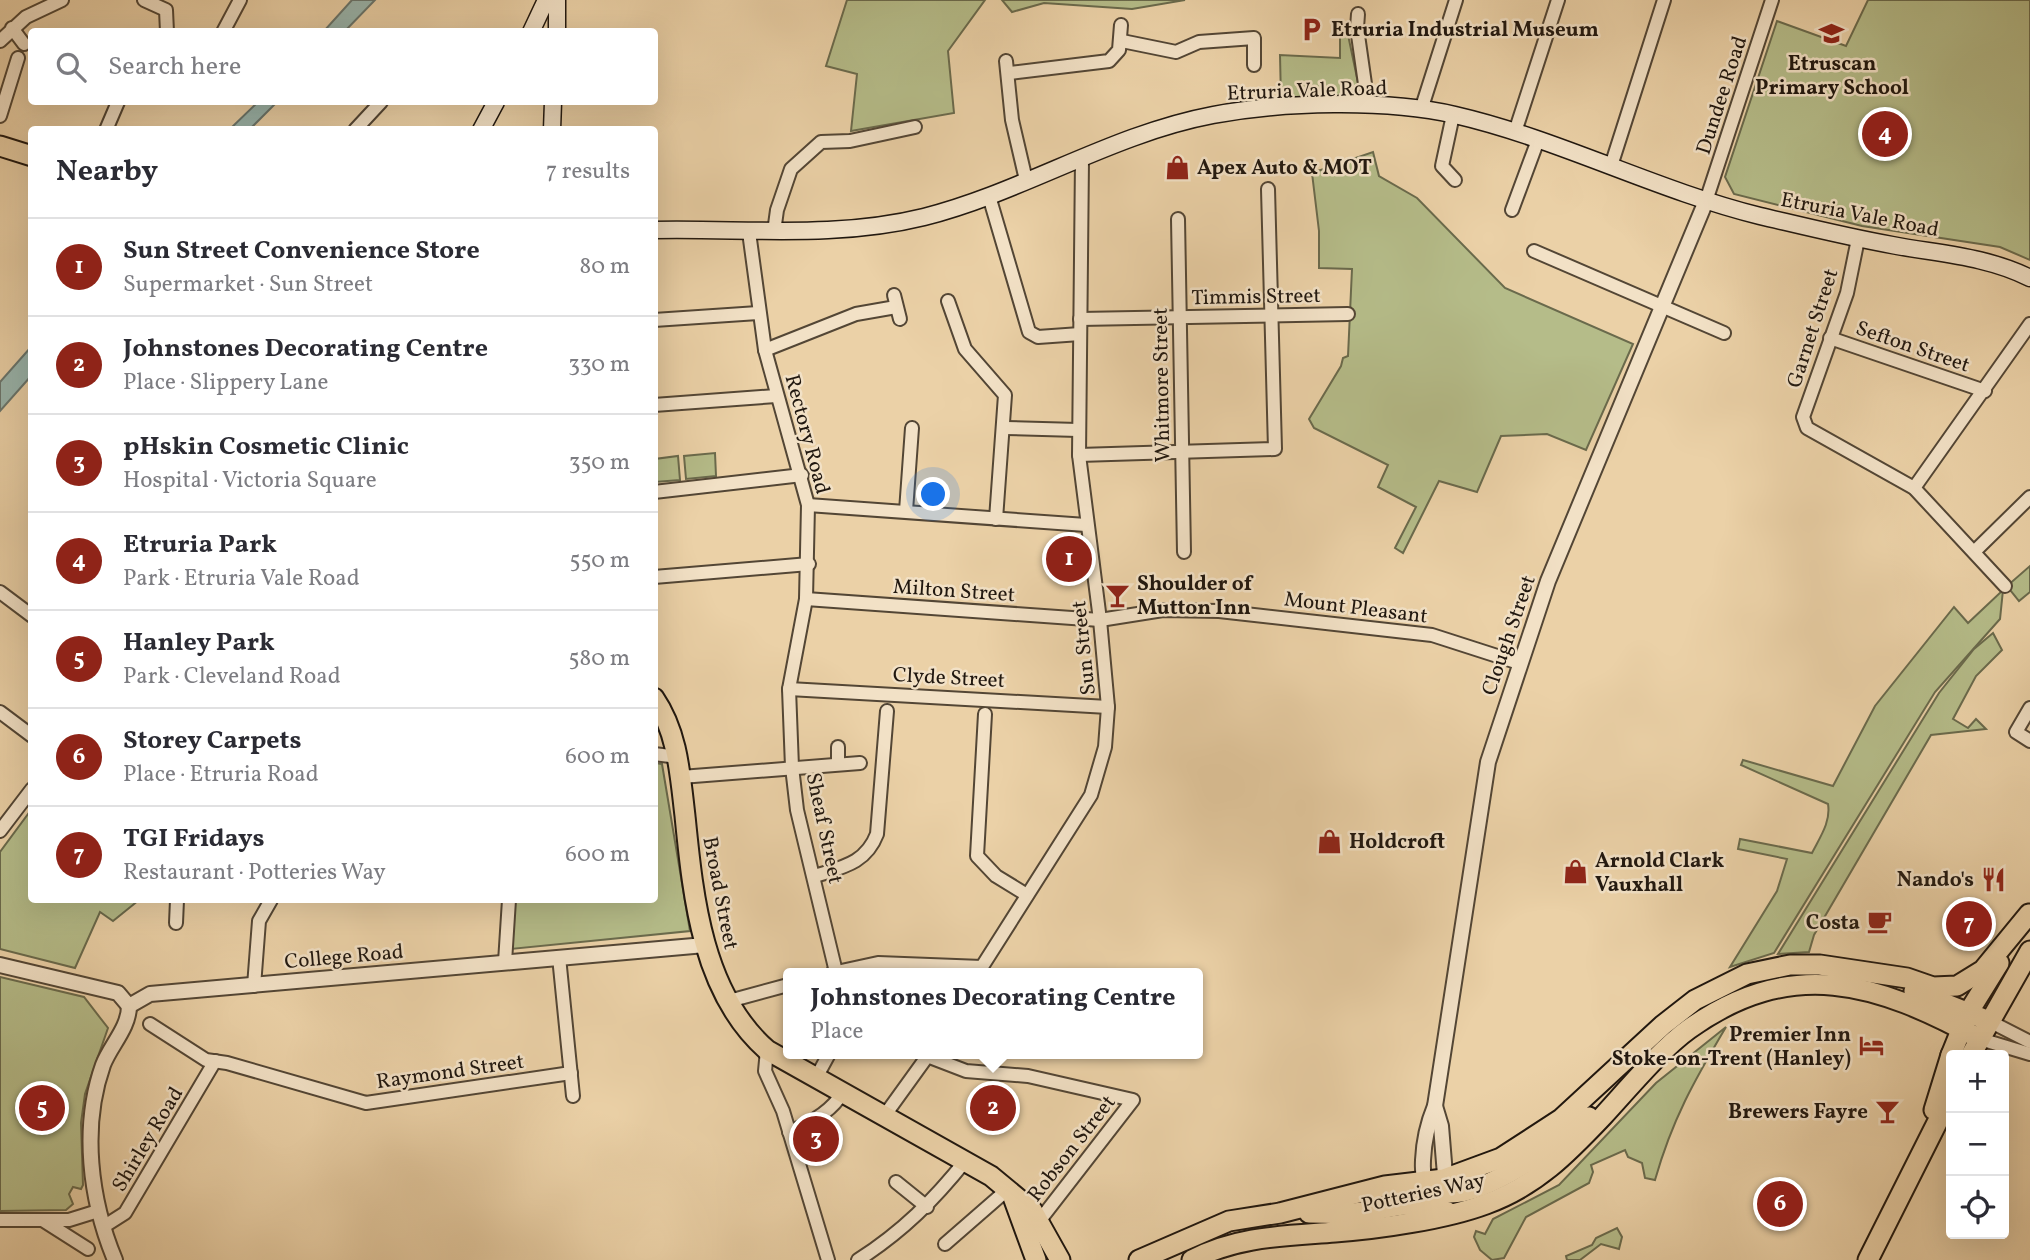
<!DOCTYPE html>
<html lang="en">
<head>
<meta charset="utf-8">
<style>
	:root { --surface:#fff; --page:#f2f2f3; --text:#2b2b33; --muted:#7c7c81; --line:#e1e1e2; --accent:#8f2418 }
	body { margin:0; font-family:Vollkorn,serif; background:var(--page); color:var(--text) }
	.controls { position:absolute; right:21px; bottom:21px; display:grid; overflow:hidden; border-radius:7px; box-shadow:0 7px 28px #0002 }
	.controls button { width:63px; height:63px; display:grid; place-items:center; padding:0; border:0; border-bottom:2px solid var(--line); background:var(--surface); color:var(--text); font:35px sans-serif }
	.you { position:absolute; left:934px; top:495px; width:24px; height:24px; margin:-18px; border:5px solid #fff; border-radius:50%; background:#1a73e8; box-shadow:0 0 0 10px #1a73e833 }
	.badge { display:grid; place-items:center; width:46px; height:46px; border-radius:50%; background:var(--accent); color:#fff; font-size:23px; font-weight:700 }
	.pin { position:absolute; translate:-50% -50%; border:4px solid #fff; box-shadow:0 2px 7px #0006 }
	.popup { position:absolute; left:783px; top:968px; width:420px; height:91px; box-sizing:border-box; display:grid; place-content:center; border-radius:7px; background:var(--surface); filter:drop-shadow(0 2px 5px #0005); font-size:23px; white-space:nowrap; color:var(--muted) }
	.popup b { font-size:26px; color:var(--text) }
	.popup::after { content:''; position:absolute; left:50%; top:100%; margin-left:-14px; border:14px solid transparent; border-top-color:var(--surface) }
	.list { margin:0; padding:0; list-style:none }
	h2 { display:flex; justify-content:space-between; align-items:center; height:91px; margin:0; padding:0 28px; font-size:30px }
	h2 small { font-size:23px; font-weight:400; color:var(--muted) }
	.list li { display:grid; grid-template-columns:46px 1fr auto; gap:21px; align-items:center; box-sizing:border-box; height:98px; padding:0 28px; border-top:2px solid var(--line) }
	.list b { display:block; font-size:26px; white-space:nowrap }
	.list p { margin:0; font-size:23px; white-space:nowrap; color:var(--muted) }
	.list em { font-size:23px; font-style:normal; color:var(--muted) }
	.icon { flex:none; width:38px; height:38px; fill:none; stroke:currentColor; stroke-width:2; stroke-linecap:round; stroke-linejoin:round }
	.map { position:relative; flex:none; width:2030px; height:1260px; overflow:hidden }
	.search { position:absolute; background:var(--surface); box-shadow:0 7px 28px #0002; left:28px; top:28px; width:630px; height:77px; display:flex; align-items:center; gap:18px; box-sizing:border-box; padding:0 24px; border-radius:7px; color:var(--muted); font-size:26px }
	.panel { position:absolute; background:var(--surface); box-shadow:0 7px 28px #0002; left:28px; top:126px; width:630px; height:777px; border-radius:7px }
	.map>svg:first-child { display:block }
	.green { fill:#b5bc89; stroke:#6a6a4c; stroke-width:2 }
	.water { fill:#99b6ae; stroke:#69766e; stroke-width:2 }
	.lines { fill:none; stroke-linecap:round; stroke-linejoin:round }
	.minor-casing { stroke:#534635; stroke-width:16 }
	.tertiary-casing { stroke:#534635; stroke-width:18 }
	.secondary-casing { stroke:#20170f; stroke-width:19 }
	.primary-casing { stroke:#20170f; stroke-width:23 }
	.minor { stroke:#f2e1c6; stroke-width:12 }
	.tertiary { stroke:#f2e1c6; stroke-width:14 }
	.secondary { stroke:#f2e1c6; stroke-width:16 }
	.primary { stroke:#ebd1a7; stroke-width:19 }
	.labels { text-anchor:middle; stroke-width:5; stroke-linejoin:round; paint-order:stroke }
	.poi-label { font-size:21px; font-weight:bold; fill:#20170f; stroke:#f2e1c6; text-anchor:start }
	.street-label { font-size:21px; fill:#20170f; stroke:#f2e1c6 }
</style>
</head>
<body>
<div class="map">
<svg width="2030" height="1260" viewBox="0 0 2030 1260">
	<rect width="100%" height="100%" fill="#ebd1a7"/>
	<filter id="stains"><feTurbulence type="fractalNoise" baseFrequency=".00286" numOctaves="4"/><feColorMatrix values="0 0 0 0 .2 0 0 0 0 .09 0 0 0 0 .02 0 0 0 .5 -.17"/></filter>
	<radialGradient id="worn" r=".72"><stop offset=".6" stop-color="#630" stop-opacity="0"/><stop offset="1" stop-color="#630" stop-opacity=".3"/></radialGradient>
	<g class="green">
		<polygon points="847,0 985,0 948,51 954,113 851,131 857,74 826,66"/>
		<polygon points="1002,0 1185,0 1132,9 1044,3 1012,12"/>
		<polygon points="1868,0 2030,0 2030,260 2000,247 1862,226 1734,194 1725,177 1777,21 1846,46"/>
		<polygon points="1340,27 1347,30 1361,97 1281,100 1280,55 1340,58"/>
		<polygon points="1373,152 1379,176 1417,198 1505,288 1633,344 1586,450 1547,434 1501,436 1477,492 1439,481 1403,553 1395,548 1416,507 1378,487 1388,465 1314,428 1309,419 1341,366 1343,358 1348,356 1352,269 1319,268 1319,231 1312,173"/>
		<polygon points="715,453 716,476 686,479 684,456"/>
		<polygon points="678,456 680,480 655,482 655,459"/>
		<polygon points="2030,566 2030,592 2019,601 2007,586"/>
		<path d="M2003,590L2000,619L1935,692L1774,953L1730,967L1777,891L1787,859L1738,849L1740,839L1812,853C1820,837 1831,822 1828,804L1741,765L1743,760L1833,786L1875,706L1954,607L1968,623Z"/>
		<polygon points="1993,633 2002,650 1976,676 1953,719 1968,728 1976,719 1986,729 1931,735 1814,935 1809,952 1778,954 1939,693 1974,649"/>
		<polygon points="655,763 662,764 690,931 511,949 515,900 654,900"/>
		<polygon points="31,810 32,900 139,900 113,921 100,912 75,968 0,949 0,852"/>
		<polygon points="0,977 84,997 108,1028 85,1094 81,1123 83,1185 81,1189 73,1187 69,1194 73,1204 66,1210 0,1211"/>
		<path d="M1726,1027C1694,1081 1672,1120 1655,1180L1645,1178L1642,1163L1628,1157L1625,1150L1591,1165L1593,1172L1589,1183L1526,1217L1504,1258L1492,1260L1480,1250L1474,1237L1476,1231L1485,1234L1493,1219L1559,1185L1656,1083Z"/>
		<polygon points="1617,1228 1622,1237 1619,1249 1601,1244 1580,1260 1567,1260 1566,1256 1592,1245 1596,1238"/>
	</g>
	<g class="water">
		<polygon points="352,0 375,0 345,31 324,31"/>
		<polygon points="258,102 277,102 250,129 230,129"/>
		<polygon points="31,347 31,376 0,411 0,382"/>
	</g>
	<g class="lines">
		<defs>
			<g id="minor">
				<polyline points="144,0 166,10 167,32"/>
				<polyline points="1358,14 1357,28 1368,105"/>
				<polyline points="12,28 24,44"/>
				<polyline points="223,32 240,0"/>
				<polyline points="0,41 26,17 62,0"/>
				<polyline points="1122,41 1176,52 1199,42 1254,38 1254,65"/>
				<polyline points="1006,61 1012,120 1026,180"/>
				<polyline points="1010,73 1109,61 1119,50 1121,25"/>
				<polyline points="1421,110 1456,0"/>
				<polyline points="1453,115 1442,166 1455,180"/>
				<polyline points="0,116 18,58"/>
				<polyline points="106,130 118,102"/>
				<polyline points="355,130 381,102"/>
				<polyline points="1515,132 1558,0"/>
				<polyline points="1611,166 1664,0"/>
				<polyline points="989,196 1029,332 1038,337 1080,334"/>
				<polyline points="1706,201 1772,0"/>
				<polyline points="1512,210 1538,140"/>
				<polyline points="1178,219 1184,552"/>
				<polyline points="749,232 765,350 808,505 806,599 789,689 792,767 797,810 836,972"/>
				<polyline points="774,232 777,210 791,169 821,142 850,141 915,127"/>
				<polyline points="1858,239 1847,293 1803,417 1807,428 1914,488 2005,586"/>
				<polyline points="1534,251 1724,333"/>
				<polyline points="894,295 900,319"/>
				<polyline points="948,301 965,349 1005,395 996,519"/>
				<polyline points="1080,319 1348,314"/>
				<polyline points="654,320 758,313"/>
				<polyline points="1830,338 1985,391"/>
				<polyline points="765,350 856,314 896,307"/>
				<polyline points="654,405 776,396"/>
				<polyline points="1005,428 1078,430"/>
				<polyline points="1079,455 1275,449 1268,189"/>
				<polyline points="1914,488 2030,324"/>
				<polyline points="654,492 802,475"/>
				<polyline points="808,505 1086,525"/>
				<polyline points="906,511 912,428"/>
				<polyline points="1975,551 2030,497"/>
				<polyline points="654,577 809,564"/>
				<polyline points="0,592 32,616"/>
				<polyline points="806,599 1100,620 1163,610 1219,611 1432,635 1519,663"/>
				<polyline points="789,689 1108,707"/>
				<polyline points="2030,708 2016,732 2030,741"/>
				<polyline points="0,712 32,736"/>
				<polyline points="985,714 977,856 996,876 1027,895"/>
				<polyline points="838,747 838,764"/>
				<polyline points="654,754 678,757"/>
				<polyline points="681,777 860,763"/>
				<polyline points="0,831 32,789"/>
				<path d="M815,876C843,867 866,863 877,834L887,711"/>
				<polyline points="176,923 177,900"/>
				<polyline points="559,957 573,1096"/>
				<polyline points="505,962 509,900"/>
				<polyline points="832,973 878,963 982,967"/>
				<polyline points="978,973 1091,795 1105,747 1108,707 1100,620 1079,455 1082,160"/>
				<polyline points="254,986 259,921 271,900"/>
				<polyline points="729,1001 788,985"/>
				<polyline points="1989,1021 2030,1042"/>
				<polyline points="150,1024 206,1060 227,1063 366,1103 571,1073"/>
				<polyline points="1980,1039 2030,1054"/>
				<polyline points="767,1050 765,1071 783,1111 828,1260"/>
				<polyline points="927,1056 966,1071 1028,1076 1133,1100 1040,1220"/>
				<polyline points="816,1078 829,1054"/>
				<polyline points="885,1115 929,1054"/>
				<path d="M789,1132C809,1124 832,1111 843,1092"/>
				<polyline points="896,1182 927,1207"/>
				<polyline points="0,1220 69,1220 98,1211"/>
				<polyline points="44,1221 88,1249"/>
				<polyline points="103,1227 125,1213 215,1061"/>
				<polyline points="945,1244 1007,1190"/>
				<path d="M858,1260C902,1232 934,1200 966,1160"/>
			</g>
			<g id="tertiary">
				<polyline points="0,965 118,993 129,1006"/>
				<polyline points="129,1006 150,994 705,945"/>
				<polyline points="1435,1106 1441,1126 1446,1187"/>
				<path d="M1432,1215C1418,1180 1421,1140 1435,1106L1488,762L1548,581L1706,201"/>
				<path d="M115,1260C90,1200 81,1127 103,1065C110,1046 129,1028 129,1006"/>
			</g>
			<g id="secondary">
				<polyline points="531,32 546,0"/>
				<polyline points="557,32 557,0"/>
				<polyline points="481,130 496,102"/>
				<polyline points="552,130 553,102"/>
				<path d="M654,230C745,228 835,239 924,217C1023,192 1112,134 1213,115C1283,102 1385,99 1455,115C1559,139 1655,190 1760,216C1803,226 1847,237 1892,245C1939,254 1986,256 2030,278"/>
			</g>
			<g id="primary">
				<polyline points="0,146 32,156"/>
				<path d="M654,698C678,733 680,774 685,816C693,896 702,993 767,1050L991,1176L1032,1210L1060,1260"/>
				<polyline points="1914,991 1989,1021"/>
				<polyline points="1951,1055 1968,1013 1999,963"/>
				<polyline points="1971,1055 2030,951"/>
				<polyline points="1934,1110 1951,1055"/>
				<path d="M1424,1181C1432,1186 1439,1192 1448,1193C1490,1195 1557,1142 1589,1117"/>
				<polyline points="1013,1197 1036,1260"/>
				<path d="M1309,1213C1324,1213 1339,1214 1354,1213C1394,1209 1406,1197 1448,1212"/>
				<polyline points="1139,1260 1229,1221 1280,1213 1385,1186 1444,1179 1501,1158 1561,1119 1663,1025 1695,1000 1747,974 1790,965 1820,965 1907,978 1933,987 1957,986 1983,970 2029,914"/>
				<path d="M1192,1260C1237,1236 1285,1236 1335,1232C1379,1229 1446,1219 1486,1204C1536,1186 1568,1153 1603,1116C1627,1090 1661,1049 1689,1029C1791,956 1876,982 1980,1039"/>
				<polyline points="1868,1260 1951,1095"/>
			</g>
		</defs>
		<use href="#minor" class="minor-casing"/>
		<use href="#tertiary" class="tertiary-casing"/>
		<use href="#secondary" class="secondary-casing"/>
		<use href="#primary" class="primary-casing"/>
		<use href="#minor" class="minor"/>
		<use href="#tertiary" class="tertiary"/>
		<use href="#secondary" class="secondary"/>
		<use href="#primary" class="primary"/>
	</g>
	<defs>
		<symbol id="parking-bare" viewBox="-9 -9 18 18"><path d="M-3.5-5.5H1a3.5 3.5 0 0 1 0 7H-1V5.5H-3.5ZM-1-3.4V-.6H.8a1.4 1.4 0 0 0 0-2.8Z" fill="#8f2418" stroke="#f2e1c6" stroke-width="2.5" paint-order="stroke"/></symbol>
		<symbol id="school-bare" viewBox="-9 -9 18 18"><path d="M0-5L7-2L0 1L-7-2ZM-4 1L0 2.5L4 1V4Q0 6-4 4Z" fill="#8f2418" stroke="#f2e1c6" stroke-width="2.5" paint-order="stroke"/></symbol>
		<symbol id="shop-bare" viewBox="-9 -9 18 18"><path d="M-5-2.5h2.3a2.7 3.5 0 0 1 5.4 0H5L5.5 6h-11ZM-1.5-2.5h3a1.5 2.3 0 0 0-3 0Z" fill="#8f2418" stroke="#f2e1c6" stroke-width="2.5" paint-order="stroke"/></symbol>
		<symbol id="bar-bare" viewBox="-9 -9 18 18"><path d="M-6-5H6L.8 .8V4.5H3.5V6h-7V4.5H-.8V.8Z" fill="#8f2418" stroke="#f2e1c6" stroke-width="2.5" paint-order="stroke"/></symbol>
		<symbol id="restaurant-bare" viewBox="-9 -9 18 18"><path d="M-5-6h1v4h1v-4h1v4h1v-4h1v5L-1.5 .5V6h-2V.5L-5-1ZM5-6V6H3V1.5H1.5Q1.5-4 5-6Z" fill="#8f2418" stroke="#f2e1c6" stroke-width="2.5" paint-order="stroke"/></symbol>
		<symbol id="cafe-bare" viewBox="-9 -9 18 18"><path d="M-5.5-4.5H6V0H3Q3 3.5 0 3.5H-2.5Q-5.5 3.5-5.5 0ZM3-3.2v2h1.7v-2ZM-6 4.5H4V6H-6Z" fill="#8f2418" stroke="#f2e1c6" stroke-width="2.5" paint-order="stroke"/></symbol>
		<symbol id="hotel-bare" viewBox="-9 -9 18 18"><path d="M-6-4.5h1.5V1H6V5H4.5V3h-9V5H-6ZM-4 0a1.8 1.8 0 1 1 3.6 0ZM.5 0V-2.5h3Q6-2.5 6 0Z" fill="#8f2418" stroke="#f2e1c6" stroke-width="2.5" paint-order="stroke"/></symbol>
	</defs>
	<g fill-rule="evenodd">
		<use href="#parking-bare" x="1294" y="12" width="35" height="35"/>
		<use href="#school-bare" x="1814" y="16" width="35" height="35"/>
		<use href="#shop-bare" x="1160" y="150" width="35" height="35"/>
		<use href="#bar-bare" x="1100" y="578" width="35" height="35"/>
		<use href="#shop-bare" x="1312" y="824" width="35" height="35"/>
		<use href="#shop-bare" x="1558" y="854" width="35" height="35"/>
		<use href="#restaurant-bare" x="1976" y="862" width="35" height="35"/>
		<use href="#cafe-bare" x="1862" y="904" width="35" height="35"/>
		<use href="#hotel-bare" x="1854" y="1028" width="35" height="35"/>
		<use href="#bar-bare" x="1870" y="1094" width="35" height="35"/>
	</g>
	<g class="labels">
		<g class="poi-label">
			<text x="1331" y="36">Etruria Industrial Museum</text>
			<text x="1832" y="70" text-anchor="middle">Etruscan<tspan x="1832" dy="24">Primary School</tspan></text>
			<text x="1197" y="174">Apex Auto &amp; MOT</text>
			<text x="1137" y="590">Shoulder of<tspan x="1137" dy="24">Mutton Inn</tspan></text>
			<text x="1349" y="848">Holdcroft</text>
			<text x="1595" y="867">Arnold Clark<tspan x="1595" dy="24">Vauxhall</tspan></text>
			<text x="1974" y="886" text-anchor="end">Nando's</text>
			<text x="1860" y="929" text-anchor="end">Costa</text>
			<text x="1851" y="1041" text-anchor="end">Premier Inn<tspan x="1851" dy="24">Stoke-on-Trent (Hanley)</tspan></text>
			<text x="1868" y="1118" text-anchor="end">Brewers Fayre</text>
		</g>
		<g class="street-label">
			<text transform="translate(1307 90) rotate(-2)" y="7">Etruria Vale Road</text>
			<text transform="translate(1721 95) rotate(-72)" y="7">Dundee Road</text>
			<text transform="translate(1860 214) rotate(11)" y="7">Etruria Vale Road</text>
			<text transform="translate(1256 296) rotate(-1)" y="7">Timmis Street</text>
			<text transform="translate(1812 328) rotate(-72)" y="7">Garnet Street</text>
			<text transform="translate(1913 346) rotate(19)" y="7">Sefton Street</text>
			<text transform="translate(1161 385) rotate(-91)" y="7">Whitmore Street</text>
			<text transform="translate(808 434) rotate(75)" y="7">Rectory Road</text>
			<text transform="translate(954 590) rotate(4)" y="7">Milton Street</text>
			<text transform="translate(1356 607) rotate(7)" y="7">Mount Pleasant</text>
			<text transform="translate(1508 635) rotate(-71)" y="7">Clough Street</text>
			<text transform="translate(1083 648) rotate(-96)" y="7">Sun Street</text>
			<text transform="translate(949 677) rotate(3)" y="7">Clyde Street</text>
			<text transform="translate(825 828) rotate(78)" y="7">Sheaf Street</text>
			<text transform="translate(721 893) rotate(79)" y="7">Broad Street</text>
			<text transform="translate(344 956) rotate(-5)" y="7">College Road</text>
			<text transform="translate(450 1071) rotate(-8)" y="7">Raymond Street</text>
			<text transform="translate(147 1139) rotate(-59)" y="7">Shirley Road</text>
			<text transform="translate(1071 1148) rotate(-52)" y="7">Robson Street</text>
			<text transform="translate(1423 1192) rotate(-12)" y="7">Potteries Way</text>
		</g>
	</g>
	<rect width="100%" height="100%" filter="url(#stains)"/>
	<rect width="100%" height="100%" fill="url(#worn)"/>
</svg>
<div class="controls">
<button>+</button>
<button>−</button>
<button><svg class="icon" aria-label="locate" viewBox="0 0 24 24"><circle cx="12" cy="12" r="6"/><path d="M12 2v4M12 18v4M2 12h4M18 12h4"/></svg></button>
</div>
<div class="you"></div>
<div class="pin badge" style="left:1069px;top:559px">1</div>
<div class="pin badge" style="left:993px;top:1108px">2</div>
<div class="popup"><b>Johnstones Decorating Centre</b>Place</div>
<div class="pin badge" style="left:816px;top:1139px">3</div>
<div class="pin badge" style="left:1885px;top:134px">4</div>
<div class="pin badge" style="left:42px;top:1108px">5</div>
<div class="pin badge" style="left:1780px;top:1204px">6</div>
<div class="pin badge" style="left:1969px;top:924px">7</div>
<div class="search"><svg class="icon" aria-label="search" viewBox="0 0 24 24"><circle cx="10" cy="10" r="6"/><path d="M15 15l6 6"/></svg>Search here</div>
<section class="panel">
<h2>Nearby<small>7 results</small></h2>
<ul class="list">
<li><span class="badge">1</span><div><b>Sun Street Convenience Store</b><p>Supermarket · Sun Street</p></div><em>80 m</em></li>
<li><span class="badge">2</span><div><b>Johnstones Decorating Centre</b><p>Place · Slippery Lane</p></div><em>330 m</em></li>
<li><span class="badge">3</span><div><b>pHskin Cosmetic Clinic</b><p>Hospital · Victoria Square</p></div><em>350 m</em></li>
<li><span class="badge">4</span><div><b>Etruria Park</b><p>Park · Etruria Vale Road</p></div><em>550 m</em></li>
<li><span class="badge">5</span><div><b>Hanley Park</b><p>Park · Cleveland Road</p></div><em>580 m</em></li>
<li><span class="badge">6</span><div><b>Storey Carpets</b><p>Place · Etruria Road</p></div><em>600 m</em></li>
<li><span class="badge">7</span><div><b>TGI Fridays</b><p>Restaurant · Potteries Way</p></div><em>600 m</em></li>
</ul>
</section>
</div>
</body>
</html>
